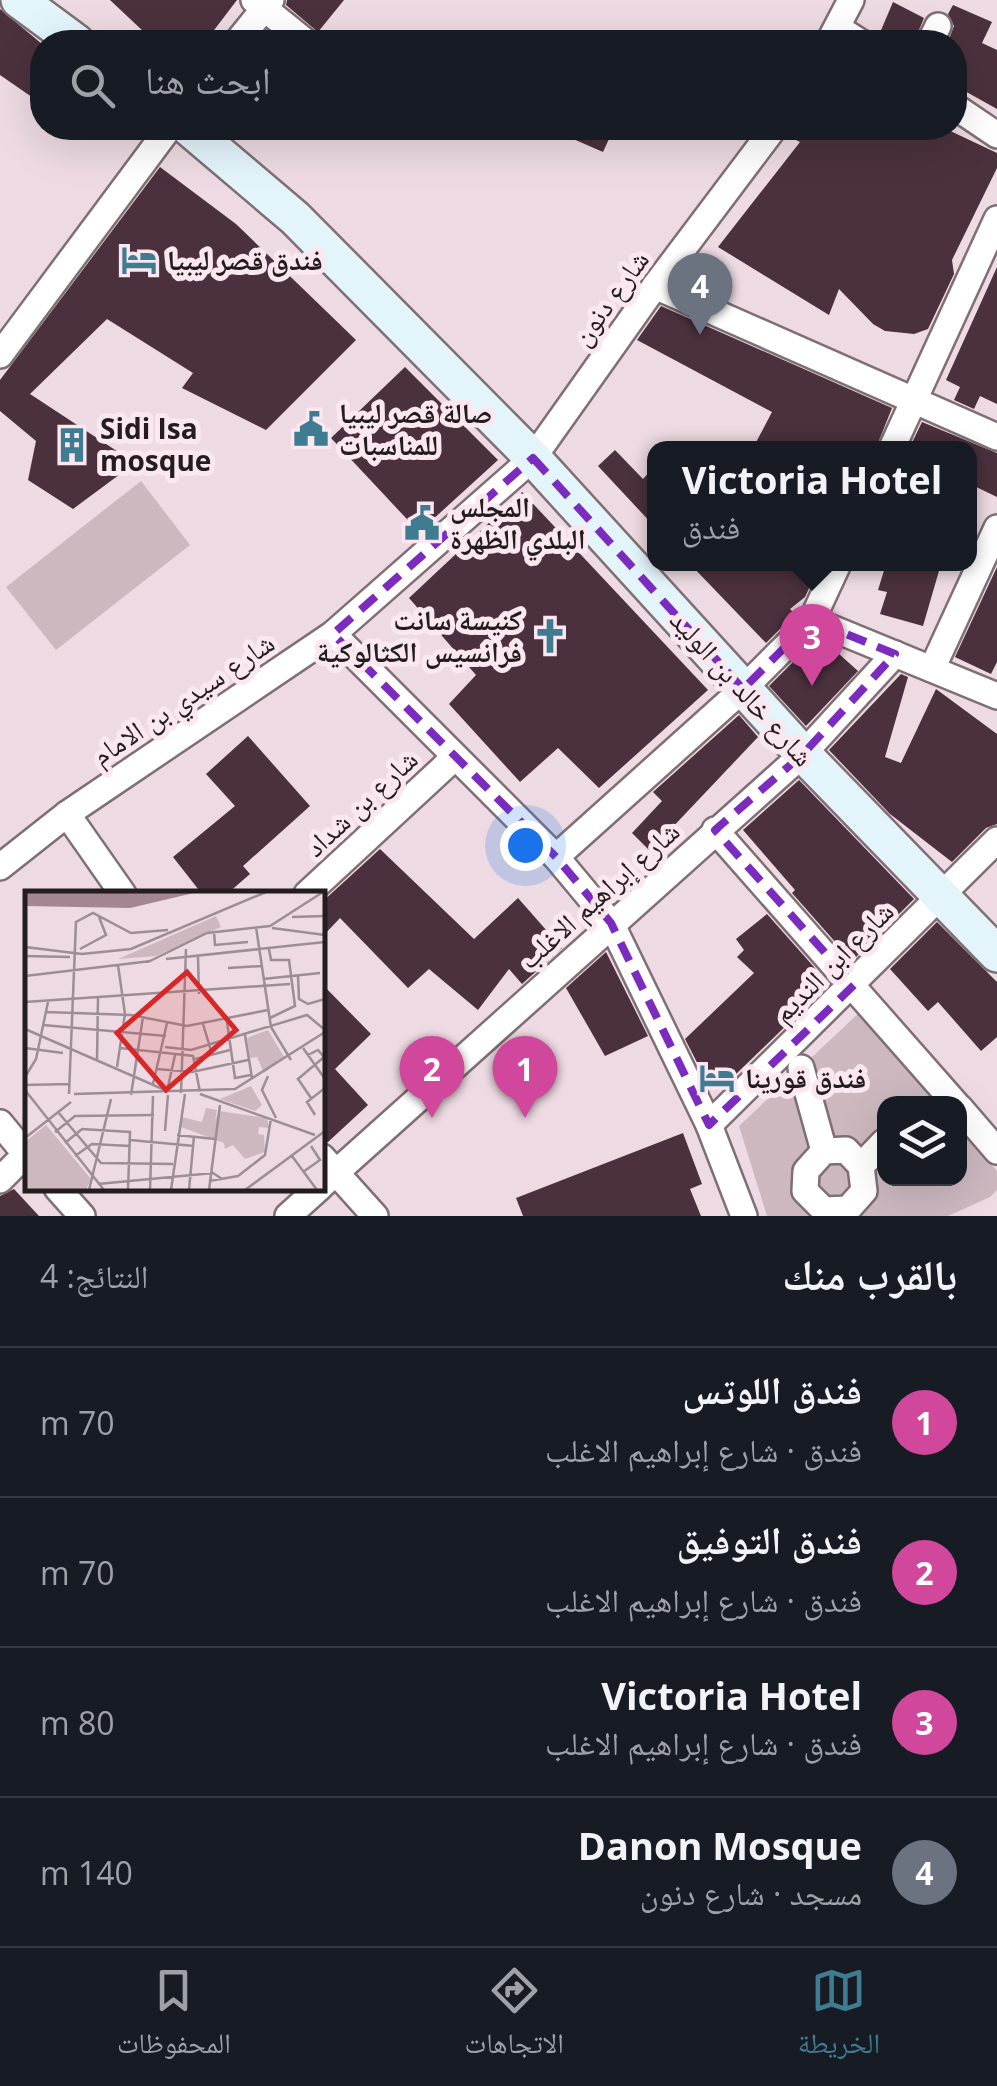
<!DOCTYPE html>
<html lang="ar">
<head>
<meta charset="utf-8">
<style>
	:root { --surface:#171b24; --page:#242831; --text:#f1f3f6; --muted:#9ea1a6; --line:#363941; --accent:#3f7c92 }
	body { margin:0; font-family:"Open Sans","Noto Naskh Arabic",sans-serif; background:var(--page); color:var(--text); direction:rtl }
	.controls { position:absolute; right:30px; bottom:30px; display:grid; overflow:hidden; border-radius:20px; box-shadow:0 10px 40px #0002 }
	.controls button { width:90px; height:90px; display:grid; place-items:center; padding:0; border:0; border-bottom:2px solid var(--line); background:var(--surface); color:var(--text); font:50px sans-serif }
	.you { position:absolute; left:525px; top:845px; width:35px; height:35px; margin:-25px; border:8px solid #fff; border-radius:50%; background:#1a73e8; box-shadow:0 0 0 15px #1a73e833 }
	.badge { display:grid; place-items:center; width:65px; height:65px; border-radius:50%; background:var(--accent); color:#fff; font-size:32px; font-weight:700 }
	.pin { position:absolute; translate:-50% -82px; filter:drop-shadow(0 2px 5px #0008) }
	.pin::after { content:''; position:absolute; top:52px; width:35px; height:30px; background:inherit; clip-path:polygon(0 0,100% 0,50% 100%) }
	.popup { position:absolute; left:647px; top:441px; width:330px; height:130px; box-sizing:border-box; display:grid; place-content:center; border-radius:20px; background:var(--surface); filter:drop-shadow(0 2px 8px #0005); font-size:32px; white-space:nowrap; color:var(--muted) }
	.popup b { font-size:38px; color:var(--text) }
	.popup::after { content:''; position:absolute; left:50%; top:100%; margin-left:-20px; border:20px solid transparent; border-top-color:var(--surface) }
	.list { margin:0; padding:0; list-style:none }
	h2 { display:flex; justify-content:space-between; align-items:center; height:130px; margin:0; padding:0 40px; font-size:42px }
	h2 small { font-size:32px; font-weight:400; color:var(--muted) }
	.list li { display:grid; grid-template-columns:65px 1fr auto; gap:30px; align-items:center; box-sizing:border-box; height:150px; padding:0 40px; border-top:2px solid var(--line) }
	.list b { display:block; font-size:38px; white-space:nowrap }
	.list p { margin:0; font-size:32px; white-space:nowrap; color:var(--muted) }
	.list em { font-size:32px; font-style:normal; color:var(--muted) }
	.icon { flex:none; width:55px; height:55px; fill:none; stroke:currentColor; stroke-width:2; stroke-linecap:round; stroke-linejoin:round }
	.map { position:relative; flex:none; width:997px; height:1216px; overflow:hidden; direction:ltr }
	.search { position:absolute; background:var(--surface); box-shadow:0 10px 40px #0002; left:30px; right:30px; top:30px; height:110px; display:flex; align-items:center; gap:25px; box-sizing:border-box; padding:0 35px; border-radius:40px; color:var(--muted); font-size:38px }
	.sheet { height:730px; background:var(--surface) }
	nav { display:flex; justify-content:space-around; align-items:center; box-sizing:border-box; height:140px; border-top:2px solid var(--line); background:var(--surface); font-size:28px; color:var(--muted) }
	nav a { display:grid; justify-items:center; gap:5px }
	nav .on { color:var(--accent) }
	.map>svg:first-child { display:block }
	.green { fill:#cdb8c0 }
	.building { fill:#4b313d }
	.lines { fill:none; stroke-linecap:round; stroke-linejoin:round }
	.street-casing { stroke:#7f6f75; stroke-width:30 }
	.secondary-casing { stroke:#7f6f75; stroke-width:40 }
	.street { stroke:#fff; stroke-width:25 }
	.secondary { stroke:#e3f4fa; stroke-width:35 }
	.marked { fill:none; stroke:#7b2cbf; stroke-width:8; stroke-dasharray:20 12; stroke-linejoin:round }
	.labels { text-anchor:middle; stroke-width:10; stroke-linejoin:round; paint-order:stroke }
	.poi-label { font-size:28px; font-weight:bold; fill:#231d1f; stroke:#fbe7ef; text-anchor:start }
	.street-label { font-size:28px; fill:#231d1f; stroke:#fbe7ef }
	.inset-road { fill:none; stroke:#9c8e94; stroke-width:2.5 }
	.view { fill:#d62828; fill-opacity:0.15; stroke:#d62828; stroke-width:5 }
	.inset-edge { fill:none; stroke:#231d1f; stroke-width:5 }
</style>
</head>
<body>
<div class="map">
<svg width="997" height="1216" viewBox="0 0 997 1216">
	<rect width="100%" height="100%" fill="#eddae2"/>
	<g class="green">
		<polygon points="141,481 190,545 56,650 6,587"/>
		<polygon points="862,1010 939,1103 884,1104 884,1178 960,1178 960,1127 997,1171 997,1190 990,1197 948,1216 767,1216 739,1126"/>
	</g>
	<g class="building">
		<polygon points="110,0 237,0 205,42 136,42 144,32"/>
		<polygon points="287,0 344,0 318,32 286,5"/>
		<polygon points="893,2 924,18 914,42 876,42"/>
		<polygon points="953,5 992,22 982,43 997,50 997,109 954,85 954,42 948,42 954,26 948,14"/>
		<polygon points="0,9 42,44 42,104 0,75"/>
		<polygon points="548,128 614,128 603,152"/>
		<polygon points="790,128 944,128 997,153 997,168 952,260 954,274 928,329 914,334 885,331 873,324 839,289 829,315 718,247 800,142 788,136"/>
		<polygon points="160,167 236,224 356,340 266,430 182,388 193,373 107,319 30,394 135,463 73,509 28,480 36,441 0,411 0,380"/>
		<polygon points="997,267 997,404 980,396 974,409 954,400 960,387 946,380"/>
		<polygon points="661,306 892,408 876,448 753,448 772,412 637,340"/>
		<polygon points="405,367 498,460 419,532 331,438"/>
		<polygon points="922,422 997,453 997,497 970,484 970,448 910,447"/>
		<polygon points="615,450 643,479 654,467 654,526 598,466"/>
		<polygon points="522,492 708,690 599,788 558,748 520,782 449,704 476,675 409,598"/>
		<polygon points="690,564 793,564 812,582 805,597 790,609 795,614 766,643"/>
		<polygon points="886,564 941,564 923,626 880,614 887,592 878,590"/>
		<polygon points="997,567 997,662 991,674 955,657"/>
		<polygon points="816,639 828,644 858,671 806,726 769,686"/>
		<polygon points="901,674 908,677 885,757 901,763 936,689 997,734 997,824 986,828 952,862 890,814 829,750"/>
		<polygon points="739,715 758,737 650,851 632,833 662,801 653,792"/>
		<polygon points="248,736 310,806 243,866 250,874 227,894 202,894 173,857 235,806 206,774"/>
		<polygon points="799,780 914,899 852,961 792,893 795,890 743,830"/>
		<polygon points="380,849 474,939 518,898 562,948 522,984 509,969 478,1010 429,969 408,988 340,918 322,937 322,902"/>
		<polygon points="767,914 829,984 734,1076 704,1076 685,1039 754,973 737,957 744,950 736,939"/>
		<polygon points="937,922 997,982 997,1037 981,1051 938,1002 928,1011 890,969"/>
		<polygon points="606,952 648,1036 605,1056 566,988"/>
		<polygon points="322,984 371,1034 335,1069 368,1105 328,1142 322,1141"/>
		<polygon points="683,1133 702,1184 690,1189 701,1216 523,1216 516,1198"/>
		<polygon points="14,1189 39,1216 0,1216 0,1196"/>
	</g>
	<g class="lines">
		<defs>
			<g id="street">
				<polyline points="254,0 306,42"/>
				<polyline points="838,28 860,42"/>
				<polyline points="237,42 271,0"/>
				<polyline points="829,42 851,0"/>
				<polyline points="930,42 938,26"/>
				<polyline points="954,106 997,135"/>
				<polyline points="655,286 997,437"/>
				<polyline points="0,355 169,128"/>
				<polyline points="892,448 997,219"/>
				<polyline points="812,620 997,696"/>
				<polyline points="333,634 556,857 611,923 709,1125 744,1216"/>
				<polyline points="932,669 997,528"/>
				<polyline points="67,814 123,894"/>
				<polyline points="715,830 956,1104"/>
				<polyline points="556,857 743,689 812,620 838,564"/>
				<polyline points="0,867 67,814 333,634 533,458 655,286 774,128"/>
				<polyline points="307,894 455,757"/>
				<polyline points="801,1068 824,1151"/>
				<polyline points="960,1108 997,1151"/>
				<polyline points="0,1123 28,1157"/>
				<polyline points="709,1125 997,840"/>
				<polygon points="846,1150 861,1166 864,1191 848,1209 824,1210 805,1191 806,1171 824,1151"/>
				<polyline points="322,1157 375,1216"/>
				<polyline points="861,1166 884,1142"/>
				<polyline points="0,1180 28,1152"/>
				<polyline points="322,1185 803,754 895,654"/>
				<polyline points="57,1188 82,1216"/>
				<polyline points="288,1216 319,1188"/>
			</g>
			<g id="secondary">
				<polyline points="19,0 76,42"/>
				<polyline points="189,128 295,218 533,458 803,754 997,954"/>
			</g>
		</defs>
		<use href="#street" class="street-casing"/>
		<use href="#secondary" class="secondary-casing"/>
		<use href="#street" class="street"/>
		<use href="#secondary" class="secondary"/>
	</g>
	<path class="marked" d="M533,458L743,689L812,620L895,654L803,754L715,830L854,985L709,1125L611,923L556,857L333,634Z"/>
	<defs>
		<symbol id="hotel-bare" viewBox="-9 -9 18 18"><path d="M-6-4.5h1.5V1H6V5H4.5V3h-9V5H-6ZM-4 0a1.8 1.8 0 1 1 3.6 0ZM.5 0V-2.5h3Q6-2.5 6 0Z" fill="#3f7c92" stroke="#fbe7ef" stroke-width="2.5" paint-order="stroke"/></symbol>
		<symbol id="civic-bare" viewBox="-9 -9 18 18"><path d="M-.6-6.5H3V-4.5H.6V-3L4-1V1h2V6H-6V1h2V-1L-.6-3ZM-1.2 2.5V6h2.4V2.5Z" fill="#3f7c92" stroke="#fbe7ef" stroke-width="2.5" paint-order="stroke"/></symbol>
		<symbol id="building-bare" viewBox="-9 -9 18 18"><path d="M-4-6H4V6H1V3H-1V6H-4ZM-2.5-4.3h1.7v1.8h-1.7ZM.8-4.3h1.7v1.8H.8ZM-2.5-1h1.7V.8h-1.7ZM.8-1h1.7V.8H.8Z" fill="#3f7c92" stroke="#fbe7ef" stroke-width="2.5" paint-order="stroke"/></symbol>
		<symbol id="church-bare" viewBox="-9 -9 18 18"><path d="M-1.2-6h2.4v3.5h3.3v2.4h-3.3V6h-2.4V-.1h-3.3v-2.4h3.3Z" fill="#3f7c92" stroke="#fbe7ef" stroke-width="2.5" paint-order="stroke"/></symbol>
	</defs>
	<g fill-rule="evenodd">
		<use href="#hotel-bare" x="114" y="235" width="50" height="50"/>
		<use href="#civic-bare" x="286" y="404" width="50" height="50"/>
		<use href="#building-bare" x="47" y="420" width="50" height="50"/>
		<use href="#civic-bare" x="397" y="498" width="50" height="50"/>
		<use href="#church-bare" x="525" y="611" width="50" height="50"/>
		<use href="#hotel-bare" x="692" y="1053" width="50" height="50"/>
	</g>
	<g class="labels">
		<g class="poi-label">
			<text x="167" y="270">فندق قصر ليبيا</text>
			<text x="339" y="423">صالة قصر ليبيا<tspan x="339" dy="32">للمناسبات</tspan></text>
			<text x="100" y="439">Sidi Isa<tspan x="100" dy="32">mosque</tspan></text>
			<text x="450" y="517">المجلس<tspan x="450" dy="32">البلدي الظهرة</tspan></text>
			<text x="522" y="630" text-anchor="end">كنيسة سانت<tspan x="522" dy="32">فرانسيس الكثالوكية</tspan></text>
			<text x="745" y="1088">فندق قورينا</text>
		</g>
		<g class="street-label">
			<text transform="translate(610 298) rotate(-54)" y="10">شارع دنون</text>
			<text transform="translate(742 688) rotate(48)" y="10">شارع خالد بن الوليد</text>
			<text transform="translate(183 699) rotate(-34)" y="10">شارع سيدي بن الامام</text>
			<text transform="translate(361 803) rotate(-43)" y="10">شارع بن شداد</text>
			<text transform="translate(599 895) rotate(-42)" y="10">شارع إبراهيم الاغلب</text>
			<text transform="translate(833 962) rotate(-45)" y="10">شارع ابن النديم</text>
		</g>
	</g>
	<g transform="translate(25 891)">
		<rect width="300" height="300" fill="#eddae2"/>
		<path d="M191,25L196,36L131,65L93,68ZM243,139L259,166L239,182L232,166L225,167L222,147ZM226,195L237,214L230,220L195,208ZM181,217L192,219L190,229L194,220L242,227L244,237L234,236L233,243L239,244L240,261L220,268L208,254L200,258L199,252L156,236L157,226L177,231ZM21,234L66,288L61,299H0V251Z" fill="#cdb8c0"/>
		<path d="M0,1H173L105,17L0,15Z" fill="#a48592"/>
		<path class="inset-road" d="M267,26L300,25M231,36L246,136L266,169M247,37L300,44M189,41L190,54L223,51M0,56L57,63L106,58L241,1M55,58L81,44L74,26M244,58L246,69H264L270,115L245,127M0,65L45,66M173,66L174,103M141,68L300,51M123,71L182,42L245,35L298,1M203,77L237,75M0,85L126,70M273,85L274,108L283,113L300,108M238,88L295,82M0,111L265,93M21,121L106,124L162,135L243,119M202,131L210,187L226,184M178,133L187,163M18,134L141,145M0,138L142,200L150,164M220,144L227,187M140,156L166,159L282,124L300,139M0,157L38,162M95,157L169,165M278,157L300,188M283,164L293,159L299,166L273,188L286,207M168,165L175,201M170,168L205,159M72,170L73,107M92,176L100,123L93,74M132,178L167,181L223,169M243,185L237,199L251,227M0,186L11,168L23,111M128,193L142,132M0,194L44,193M0,199L79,299M156,202L161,58M44,203L51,31L68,22L106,42L143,39M49,203L210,198L300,141M175,203L290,244M106,204L118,126M33,221L76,272L148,273M290,224L282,211L300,197M140,240L143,204M30,241L50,225L129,224M152,244L190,248M0,247L46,211M105,249L169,255M40,252L57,238L105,241L103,299M50,265L67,253L105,255M267,265L292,299M278,281L295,269L286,255M184,290L213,285L240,264L246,227M73,293L188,282L197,288M64,299L86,208M125,299L128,205M146,299L160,203M164,299L169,245M184,299L195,214M220,299L300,240"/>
		<path class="view" d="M162,81L211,139L141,199L92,142Z"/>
		<rect width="300" height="300" class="inset-edge"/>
	</g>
</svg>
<div class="controls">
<button><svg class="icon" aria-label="layers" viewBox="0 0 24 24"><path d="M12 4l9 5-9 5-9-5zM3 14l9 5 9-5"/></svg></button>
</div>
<div class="you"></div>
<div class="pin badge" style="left:525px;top:1118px;background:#d1479c">1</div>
<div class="pin badge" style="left:432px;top:1118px;background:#d1479c">2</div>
<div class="pin badge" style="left:812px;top:686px;background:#d1479c">3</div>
<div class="popup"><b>Victoria Hotel</b>فندق</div>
<div class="pin badge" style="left:700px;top:335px;background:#6b7280">4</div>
<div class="search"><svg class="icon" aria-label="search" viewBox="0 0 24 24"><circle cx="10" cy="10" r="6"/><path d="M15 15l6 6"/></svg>ابحث هنا</div>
</div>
<section class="sheet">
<h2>بالقرب منك<small>النتائج: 4</small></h2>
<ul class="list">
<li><span class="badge" style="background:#d1479c">1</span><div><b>فندق اللوتس</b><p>فندق · شارع إبراهيم الاغلب</p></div><em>70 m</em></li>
<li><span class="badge" style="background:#d1479c">2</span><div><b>فندق التوفيق</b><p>فندق · شارع إبراهيم الاغلب</p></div><em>70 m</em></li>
<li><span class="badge" style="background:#d1479c">3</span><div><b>Victoria Hotel</b><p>فندق · شارع إبراهيم الاغلب</p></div><em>80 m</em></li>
<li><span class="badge" style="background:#6b7280">4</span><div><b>Danon Mosque</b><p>مسجد · شارع دنون</p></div><em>140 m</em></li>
</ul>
</section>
<nav>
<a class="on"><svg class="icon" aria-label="map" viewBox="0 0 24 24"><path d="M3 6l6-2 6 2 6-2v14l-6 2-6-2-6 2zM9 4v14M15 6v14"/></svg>الخريطة</a>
<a><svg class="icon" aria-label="directions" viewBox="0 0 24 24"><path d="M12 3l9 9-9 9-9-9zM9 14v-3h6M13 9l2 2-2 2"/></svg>الاتجاهات</a>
<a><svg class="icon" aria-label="saved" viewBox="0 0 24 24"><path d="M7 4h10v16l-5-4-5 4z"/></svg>المحفوظات</a>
</nav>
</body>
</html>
